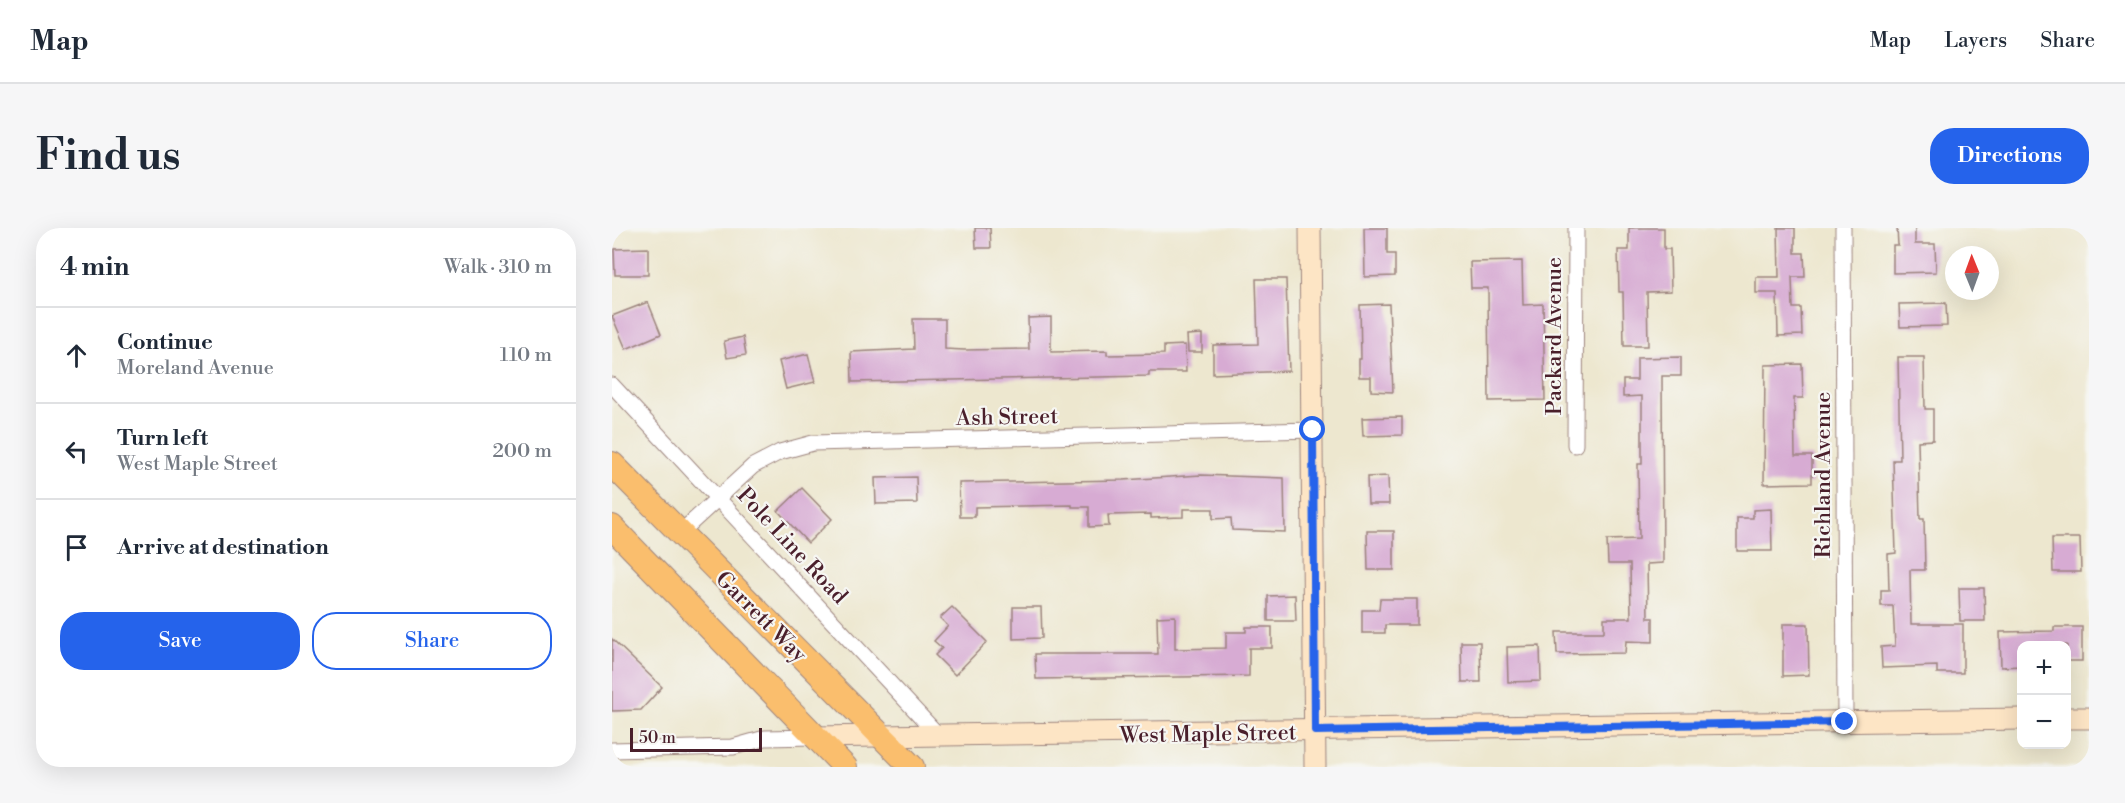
<!DOCTYPE html>
<html lang="en">
<head>
<meta charset="utf-8">
<style>
	:root { --surface:#fff; --page:#f6f6f7; --text:#1f2937; --muted:#747a83; --line:#e0e1e3; --accent:#2563eb }
	body { margin:0; font-family:"Libre Bodoni",serif; background:var(--page); color:var(--text) }
	.controls { position:absolute; right:18px; bottom:18px; display:grid; overflow:hidden; border-radius:12px; box-shadow:0 6px 24px #0002 }
	.controls button { width:54px; height:54px; display:grid; place-items:center; padding:0; border:0; border-bottom:2px solid var(--line); background:var(--surface); color:var(--text); font:30px sans-serif }
	.compass { position:absolute; left:1333px; top:18px; width:54px; height:54px; border-radius:50%; background:var(--surface); box-shadow:0 6px 24px #0002; rotate:359deg }
	.scale { position:absolute; left:18px; bottom:15px; width:132px; box-sizing:border-box; padding-left:6px; border:3px solid #4a1f2b; border-top:0; font-size:16px; line-height:21px; white-space:nowrap; color:#4a1f2b; -webkit-text-stroke:4px #f6f6f2; paint-order:stroke }
	.stop { position:absolute; width:18px; height:18px; margin:-14px; border:4px solid #2563eb; border-radius:50%; background:#fff }
	.stop.end { background:#2563eb; border-color:#fff; box-shadow:0 2px 6px #0008 }
	.list { margin:0; padding:0; list-style:none }
	h2 { display:flex; justify-content:space-between; align-items:center; height:78px; margin:0; padding:0 24px; font-size:26px }
	h2 small { font-size:20px; font-weight:400; color:var(--muted) }
	.list li { display:grid; grid-template-columns:39px 1fr auto; gap:18px; align-items:center; box-sizing:border-box; height:96px; padding:0 24px; border-top:2px solid var(--line) }
	.list b { display:block; font-size:22px; white-space:nowrap }
	.list p { margin:0; font-size:20px; white-space:nowrap; color:var(--muted) }
	.list em { font-size:20px; font-style:normal; color:var(--muted) }
	.actions { display:flex; gap:12px; padding:18px 24px }
	.actions a { flex:1; padding:14px 0; border:2px solid var(--accent); border-radius:24px; text-align:center; font-size:21px; color:var(--accent) }
	.actions .main { background:var(--accent); color:#fff }
	.icon { flex:none; width:33px; height:33px; fill:none; stroke:currentColor; stroke-width:2; stroke-linecap:round; stroke-linejoin:round }
	.map { position:relative; flex:none; width:1477px; height:539px; overflow:hidden; border-radius:24px }
	header { display:flex; align-items:center; gap:36px; box-sizing:border-box; height:84px; padding:0 30px; background:var(--surface); border-bottom:2px solid var(--line) }
	header strong { font-size:28px }
	nav { display:flex; gap:33px; margin-inline-start:auto; font-size:21px }
	.intro { display:flex; align-items:center; justify-content:space-between; box-sizing:border-box; height:144px; padding:0 36px }
	h1 { margin:0; font-size:42px }
	.button { padding:15px 27px; border-radius:24px; background:var(--accent); color:#fff; font-size:21px; font-weight:700 }
	main { display:flex; gap:36px; padding:0 36px }
	aside { flex:1; background:var(--surface); border-radius:24px; box-shadow:0 6px 24px #0002 }
	.map>svg:first-child { display:block }
	.building { fill:#d7abd3 }
	.lines { fill:none; stroke-linecap:round; stroke-linejoin:round }
	.street-casing { stroke:#9c837d; stroke-width:17 }
	.secondary-casing { stroke:#9c837d; stroke-width:23 }
	.primary-casing { stroke:#9c837d; stroke-width:26 }
	.street { stroke:#fff; stroke-width:15 }
	.secondary { stroke:#fde5c5; stroke-width:21 }
	.primary { stroke:#fabe6d; stroke-width:24 }
	.route { stroke:#2563eb; stroke-width:8 }
	.labels { text-anchor:middle; stroke-width:4.5; stroke-linejoin:round; paint-order:stroke }
	.street-label { font-size:22px; fill:#4a1f2b; stroke:#f6f6f2 }
</style>
</head>
<body>
<header>
<strong>Map</strong>
<nav><a>Map</a><a>Layers</a><a>Share</a></nav>
</header>
<div class="intro"><h1>Find us</h1><a class="button">Directions</a></div>
<main>
<aside>
<h2>4 min<small>Walk · 310 m</small></h2>
<ul class="list">
<li><svg class="icon" aria-label="ahead" viewBox="0 0 24 24"><path d="M12 20V5M6 11l6-6 6 6"/></svg><div><b>Continue</b><p>Moreland Avenue</p></div><em>110 m</em></li>
<li><svg class="icon" aria-label="left" viewBox="0 0 24 24"><path d="M17 20v-9H6M10 6l-5 5 5 5"/></svg><div><b>Turn left</b><p>West Maple Street</p></div><em>200 m</em></li>
<li><svg class="icon" aria-label="arrive" viewBox="0 0 24 24"><path d="M6 21V4h12l-3 4 3 4H6"/></svg><div><b>Arrive at destination</b></div></li>
</ul>
<div class="actions"><a class="main">Save</a><a>Share</a></div>
</aside>
<div class="map">
<svg width="1477" height="539" viewBox="0 0 1477 539">
	<rect width="100%" height="100%" fill="#f6f6f2"/>
	<filter id="ink" filterUnits="userSpaceOnUse"><feTurbulence type="fractalNoise" baseFrequency=".0167" numOctaves="2"/><feDisplacementMap in="SourceGraphic" scale="12" xChannelSelector="R" yChannelSelector="G"/><feConvolveMatrix kernelMatrix="1 2 1 2 8 2 1 2 1" color-interpolation-filters="sRGB"/></filter>
	<filter id="wash" filterUnits="userSpaceOnUse"><feTurbulence type="fractalNoise" baseFrequency=".008" numOctaves="4" result="noise"/><feDisplacementMap in="SourceGraphic" scale="24" xChannelSelector="R" yChannelSelector="G"/><feGaussianBlur stdDeviation="1.35" result="paint"/><feColorMatrix in="noise" values="0 0 0 0 0 0 0 0 0 0 0 0 0 0 0 0 0 1.4 0 .05"/><feComposite in="paint" operator="in"/></filter>
	<g filter="url(#wash)">
		<rect width="100%" height="100%" fill="#ede7cf"/>
		<g id="blocks">
			<g class="building">
				<polygon points="363,0 378,0 379,20 364,20"/>
				<polygon points="752,0 775,0 775,26 783,26 783,48 753,49"/>
				<polygon points="1017,0 1052,0 1052,21 1058,21 1059,63 1035,64 1036,118 1012,118 1011,64 1007,64 1006,22 1017,22"/>
				<polygon points="1166,0 1183,0 1183,25 1192,25 1193,49 1180,49 1181,80 1189,80 1190,107 1166,108 1165,65 1144,65 1144,49 1167,49"/>
				<polygon points="1285,0 1303,0 1303,16 1323,16 1324,44 1281,45 1281,17 1286,17"/>
				<polygon points="36,20 36,47 3,47 2,21"/>
				<polygon points="910,33 911,77 931,76 933,172 877,173 876,60 859,60 858,34"/>
				<polygon points="644,51 674,51 677,143 601,146 601,117 646,116"/>
				<polygon points="36,74 49,106 14,121 0,88"/>
				<polygon points="1334,75 1335,98 1288,99 1287,76"/>
				<polygon points="777,76 781,164 759,163 759,149 747,149 747,131 749,131 748,77"/>
				<polygon points="439,89 439,124 495,123 495,127 552,126 552,118 573,117 574,144 537,144 537,148 240,154 239,124 302,121 301,91 333,91 333,121 352,122 417,121 416,90"/>
				<polygon points="590,106 590,124 576,124 575,107"/>
				<polygon points="131,109 134,127 115,130 112,113"/>
				<polygon points="196,126 203,154 174,161 167,133"/>
				<polygon points="1069,129 1069,148 1050,148 1051,335 1035,336 1036,390 1041,390 1041,414 1014,413 1013,425 945,426 944,404 992,404 992,390 1019,390 1018,336 996,336 995,312 1027,311 1026,236 1030,236 1030,168 1011,169 1011,152 1025,152 1025,130"/>
				<polygon points="1286,129 1312,129 1313,181 1321,181 1321,212 1306,213 1308,291 1312,291 1313,342 1298,342 1299,396 1351,396 1351,445 1325,445 1325,438 1270,440 1269,419 1283,418 1281,378 1269,378 1269,362 1277,362 1276,326 1284,325 1281,232 1288,232"/>
				<polygon points="1190,136 1191,170 1182,170 1183,228 1200,228 1200,255 1152,256 1153,137"/>
				<polygon points="790,189 790,207 751,208 750,190"/>
				<polygon points="589,247 672,250 673,304 620,302 619,290 601,291 601,281 571,281 571,289 539,290 539,286 496,287 497,298 477,299 477,279 460,279 460,277 363,279 363,289 348,289 347,255 511,252"/>
				<polygon points="776,248 777,276 756,276 755,249"/>
				<polygon points="304,249 305,275 264,276 263,250"/>
				<polygon points="190,260 220,291 196,315 166,283"/>
				<polygon points="1159,281 1160,323 1125,323 1125,290 1141,290 1141,282"/>
				<polygon points="755,303 782,303 782,342 756,342"/>
				<polygon points="1440,310 1468,310 1469,344 1441,344"/>
				<polygon points="1347,360 1372,360 1373,393 1348,393"/>
				<polygon points="683,367 684,393 656,393 656,368"/>
				<polygon points="768,371 805,371 805,397 773,397 773,405 750,405 750,382 767,382"/>
				<polygon points="340,379 375,414 343,447 323,427 330,420 322,413 336,398 328,390"/>
				<polygon points="401,379 429,379 430,410 401,411"/>
				<polygon points="563,388 563,421 614,420 614,404 634,404 634,399 660,399 660,420 637,420 637,448 424,451 423,426 546,426 545,389"/>
				<polygon points="1171,396 1196,396 1197,447 1171,448"/>
				<polygon points="1442,399 1470,399 1470,433 1455,433 1455,417 1410,417 1410,438 1389,439 1388,404 1442,403"/>
				<polygon points="0,411 50,459 29,482 0,483"/>
				<polygon points="849,414 868,414 869,454 850,454"/>
				<polygon points="928,418 929,453 896,454 895,419"/>
			</g>
		</g>
	</g>
	<g filter="url(#ink)">
		<use href="#blocks" fill-opacity="0" stroke="#9c837d" stroke-width="1.5"/>
		<g class="lines">
			<defs>
				<g id="street">
					<polyline points="1231,0 1233,494"/>
					<polyline points="0,157 328,509"/>
					<polyline points="963,217 964,0"/>
					<polyline points="68,305 141,238 168,224 201,215 701,202"/>
					<polyline points="0,522 121,519 153,510 202,509"/>
				</g>
				<g id="secondary">
					<polyline points="698,0 703,539"/>
					<polyline points="1454,490 1477,490"/>
					<polyline points="202,509 1410,491"/>
				</g>
				<g id="primary">
					<polyline points="0,236 300,539"/>
					<polyline points="0,299 233,539"/>
				</g>
			</defs>
			<use href="#street" class="street-casing"/>
			<use href="#secondary" class="secondary-casing"/>
			<use href="#primary" class="primary-casing"/>
			<use href="#street" class="street"/>
			<use href="#secondary" class="secondary"/>
			<use href="#primary" class="primary"/>
		</g>
	</g>
	<g class="lines" filter="url(#ink)">
		<polyline class="route" points="701,202 703,503 1233,494"/>
	</g>
	<g class="labels">
		<g class="street-label">
			<text transform="translate(941 108) rotate(-90)" y="8">Packard Avenue</text>
			<text transform="translate(395 188) rotate(-1)" y="8">Ash Street</text>
			<text transform="translate(1210 247) rotate(-90)" y="8">Richland Avenue</text>
			<text transform="translate(181 317) rotate(47)" y="8">Pole Line Road</text>
			<text transform="translate(150 388) rotate(45)" y="8">Garrett Way</text>
			<text transform="translate(596 505) rotate(-1)" y="8">West Maple Street</text>
		</g>
	</g>
</svg>
<div class="controls">
<button>+</button>
<button>−</button>
</div>
<svg class="compass" viewBox="-18 -18 36 36"><path d="M0-13l5 13h-10z" fill="#e53935"/><path d="M0 13l5-13h-10z" fill="#747a83"/></svg>
<div class="scale">50 m</div>
<div class="stop" style="left:701px;top:202px"></div>
<div class="stop end" style="left:1233px;top:494px"></div>
</div>
</main>
</body>
</html>
